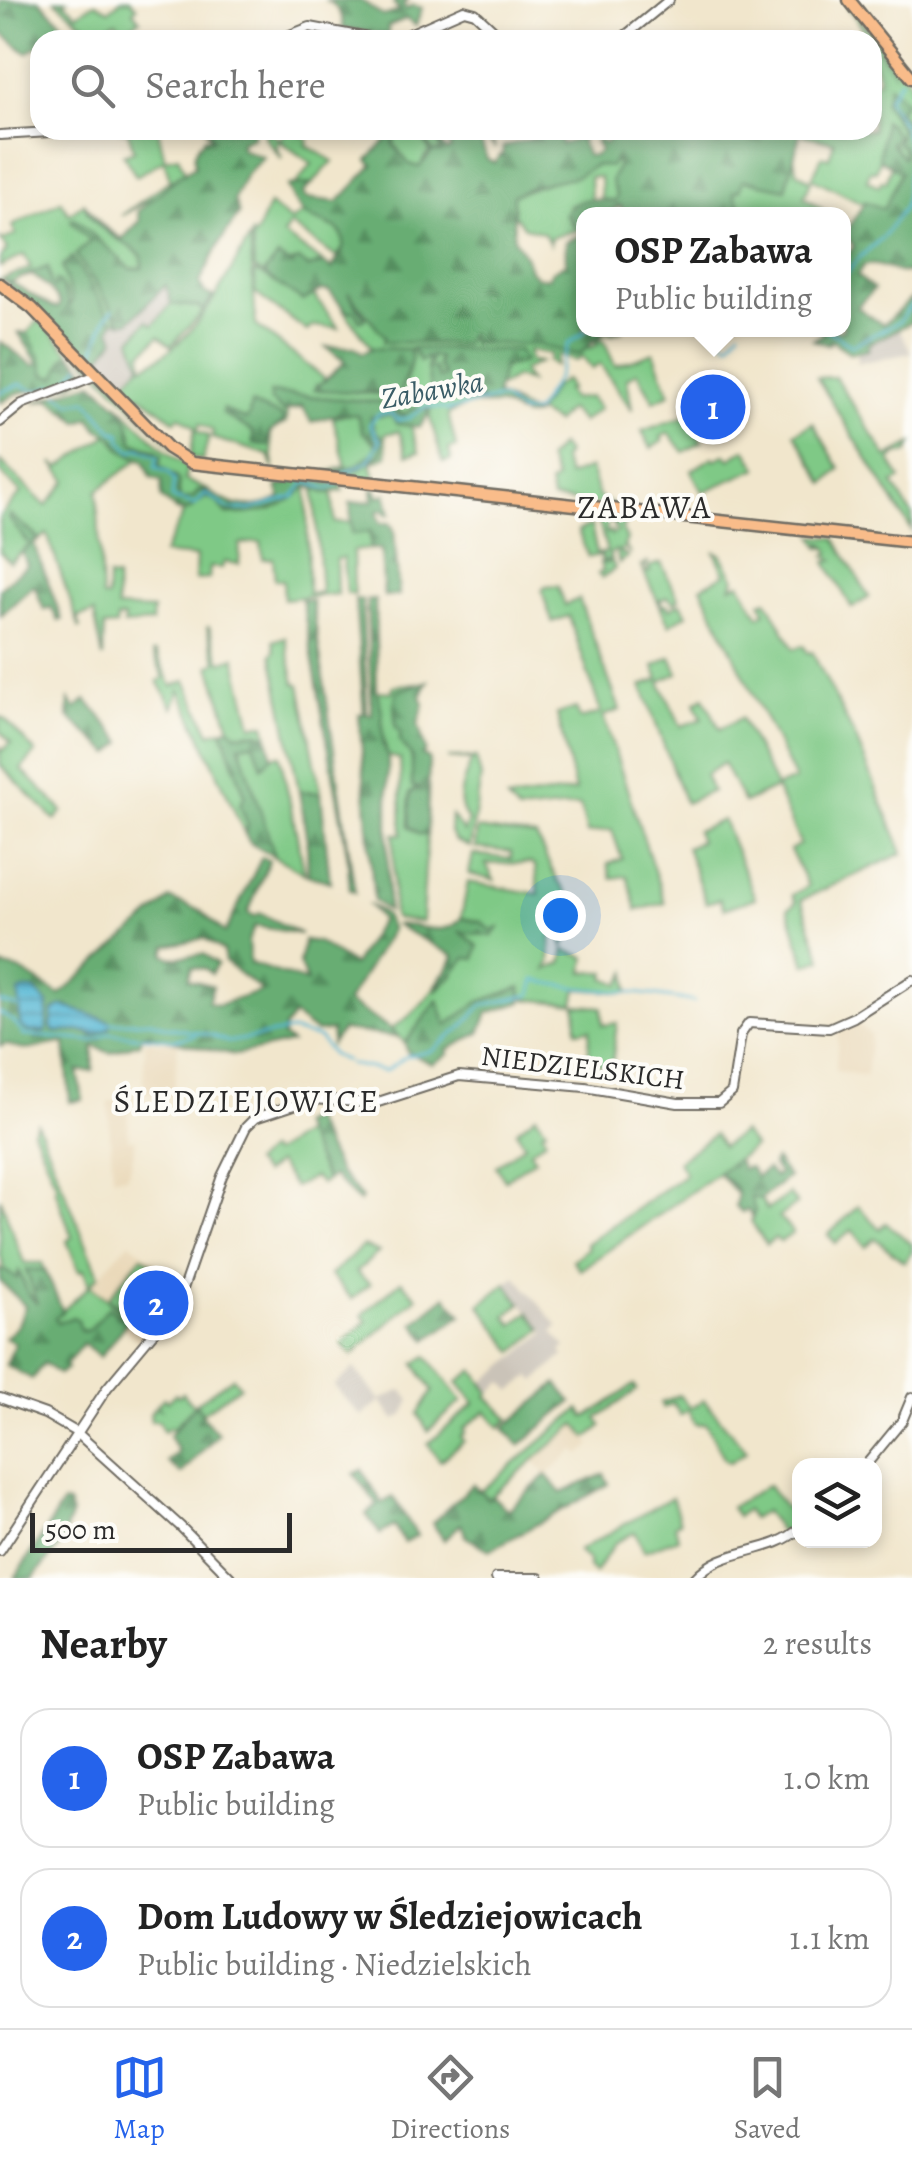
<!DOCTYPE html>
<html lang="en">
<head>
<meta charset="utf-8">
<style>
	:root { --surface:#fff; --page:#f6f6f6; --text:#222; --muted:#767676; --line:#e0e0e0; --accent:#2563eb }
	body { margin:0; font-family:Alegreya,serif; background:var(--page); color:var(--text) }
	.controls { position:absolute; right:30px; bottom:30px; display:grid; overflow:hidden; border-radius:20px; box-shadow:0 5px 15px #0003 }
	.controls button { width:90px; height:90px; display:grid; place-items:center; padding:0; border:0; border-bottom:2px solid var(--line); background:var(--surface); color:var(--text); font:50px sans-serif }
	.scale { position:absolute; left:30px; bottom:25px; width:262px; box-sizing:border-box; padding-left:10px; border:5px solid #2b2b2b; border-top:0; font-size:28px; line-height:35px; white-space:nowrap; color:#2b2b2b; -webkit-text-stroke:8px #fdfcf7; paint-order:stroke }
	.you { position:absolute; left:560px; top:915px; width:35px; height:35px; margin:-25px; border:8px solid #fff; border-radius:50%; background:#1a73e8; box-shadow:0 0 0 15px #1a73e833 }
	.badge { display:grid; place-items:center; width:65px; height:65px; border-radius:50%; background:var(--accent); color:#fff; font-size:32px; font-weight:700 }
	.pin { position:absolute; translate:-50% -50%; border:5px solid #fff; box-shadow:0 2px 10px #0006 }
	.popup { position:absolute; left:576px; top:207px; width:275px; height:130px; box-sizing:border-box; display:grid; place-content:center; border-radius:20px; background:var(--surface); filter:drop-shadow(0 2px 8px #0005); font-size:32px; white-space:nowrap; color:var(--muted) }
	.popup b { font-size:38px; color:var(--text) }
	.popup::after { content:''; position:absolute; left:50%; top:100%; margin-left:-20px; border:20px solid transparent; border-top-color:var(--surface) }
	.list { margin:0; padding:0; list-style:none }
	h2 { display:flex; justify-content:space-between; align-items:center; height:130px; margin:0; padding:0 40px; font-size:42px }
	h2 small { font-size:32px; font-weight:400; color:var(--muted) }
	.list li { display:grid; grid-template-columns:65px 1fr auto; gap:30px; align-items:center; box-sizing:border-box; height:140px; margin:0 20px 20px; padding:0 20px; border:2px solid var(--line); border-radius:30px }
	.list b { display:block; font-size:38px; white-space:nowrap }
	.list p { margin:0; font-size:32px; white-space:nowrap; color:var(--muted) }
	.list em { font-size:32px; font-style:normal; color:var(--muted) }
	.icon { flex:none; width:55px; height:55px; fill:none; stroke:currentColor; stroke-width:2; stroke-linecap:round; stroke-linejoin:round }
	.map { position:relative; flex:none; width:912px; height:1578px; overflow:hidden }
	.search { position:absolute; background:var(--surface); box-shadow:0 5px 15px #0003; left:30px; right:30px; top:30px; height:110px; display:flex; align-items:center; gap:25px; box-sizing:border-box; padding:0 35px; border-radius:30px; color:var(--muted); font-size:38px }
	.sheet { height:450px; background:var(--surface) }
	nav { display:flex; justify-content:space-around; align-items:center; box-sizing:border-box; height:140px; border-top:2px solid var(--line); background:var(--surface); font-size:28px; color:var(--muted) }
	nav a { display:grid; justify-items:center; gap:5px }
	nav .on { color:var(--accent) }
	.map>svg:first-child { display:block }
	.built { fill:#ead9ba }
	.industrial { fill:#cac3b8 }
	.grass { fill:#7fc986; stroke:#557a58; stroke-width:2.5; fill-rule:evenodd }
	.forest { fill:url(#forest-firs); stroke:#496c4f; stroke-width:2.5; fill-rule:evenodd }
	.water { fill:url(#water-rules); stroke:#407180; stroke-width:2.5 }
	.lines { fill:none; stroke-linecap:round; stroke-linejoin:round }
	.stream { stroke:#55b7d4; stroke-width:2.5 }
	.minor-casing { stroke:#706c63; stroke-width:12 }
	.major-casing { stroke:#706c63; stroke-width:15 }
	.minor { stroke:#fff; stroke-width:8 }
	.major { stroke:#f9bc8a; stroke-width:10 }
	.labels { text-anchor:middle; stroke-width:8; stroke-linejoin:round; paint-order:stroke }
	.street-label { font-size:28px; fill:#2b2b2b; stroke:#fdfcf7 }
	.water-label { font-size:30px; font-style:italic; fill:#3a5c66; stroke:#fdfcf7 }
	.quarter-label { font-size:32px; letter-spacing:2.5px; fill:#2b2b2b; stroke:#fdfcf7 }
</style>
</head>
<body>
<div class="map">
<svg width="912" height="1578" viewBox="0 0 912 1578">
	<defs>
		<pattern id="forest-firs" width="22" height="20" patternUnits="userSpaceOnUse" patternTransform="scale(2.5)"><rect width="22" height="20" fill="#67ad73"/><path d="M5 1l3.5 6h-7zM16 11l3.5 6h-7z" fill="#558d5f"/></pattern>
		<pattern id="water-rules" width="6" height="5" patternUnits="userSpaceOnUse" patternTransform="scale(2.5)"><rect width="6" height="5" fill="#55b7d4"/><path d="M0 2.5h6" fill="none" stroke="#4795ac"/></pattern>
	</defs>
	<rect width="100%" height="100%" fill="#fdfcf7"/>
	<filter id="ink" filterUnits="userSpaceOnUse"><feTurbulence type="fractalNoise" baseFrequency=".01" numOctaves="2"/><feDisplacementMap in="SourceGraphic" scale="20" xChannelSelector="R" yChannelSelector="G"/><feConvolveMatrix kernelMatrix="1 2 1 2 8 2 1 2 1" color-interpolation-filters="sRGB"/></filter>
	<filter id="wash" filterUnits="userSpaceOnUse"><feTurbulence type="fractalNoise" baseFrequency=".0048" numOctaves="4" result="noise"/><feDisplacementMap in="SourceGraphic" scale="40" xChannelSelector="R" yChannelSelector="G"/><feGaussianBlur stdDeviation="2.25" result="paint"/><feColorMatrix in="noise" values="0 0 0 0 0 0 0 0 0 0 0 0 0 0 0 0 0 1.4 0 .05"/><feComposite in="paint" operator="in"/></filter>
	<g filter="url(#wash)">
		<rect width="100%" height="100%" fill="#f1e6cc"/>
		<g class="built">
			<polygon points="856,1023 871,1035 866,1076 835,1071 839,1029"/>
			<polygon points="145,1041 178,1043 174,1093 143,1091"/>
			<polygon points="129,1099 128,1139 136,1139 131,1166 126,1176 113,1177 108,1101"/>
			<polygon points="130,1242 170,1274 159,1289 175,1300 139,1342 122,1327 129,1319 90,1285"/>
			<polygon points="577,1424 592,1445 580,1455 575,1450 546,1475 534,1460"/>
		</g>
		<g class="industrial">
			<polygon points="166,285 171,304 153,326 132,344 140,357 141,365 120,388 103,371 99,360 115,340 111,328 114,322 129,322"/>
			<polygon points="899,329 912,353 857,363 857,352 867,350 869,344"/>
			<polygon points="516,1276 558,1326 553,1332 566,1347 561,1351 564,1356 536,1381 531,1376 512,1391 503,1382 490,1393 483,1383 545,1333 506,1283"/>
			<polygon points="354,1368 380,1400 402,1390 411,1400 404,1415 395,1420 381,1401 361,1416 334,1386"/>
		</g>
		<g class="grass">
			<polygon points="55,0 67,0 64,2 77,14 95,3 109,10 121,0 130,0 137,7 133,11 140,20 124,31 116,22 107,27 116,39 102,40"/>
			<polygon points="849,4 912,84 912,129 897,110 890,86 905,155 904,158 891,142 891,130 876,171 870,171 867,180 879,186 882,180 886,182 891,166 901,171 884,210 864,204 812,178 822,156 829,158 834,142 804,135 805,130 872,130 872,84 879,79 872,58 872,42 895,74 848,7"/>
			<polygon points="120,130 158,130 165,159 178,156 185,171 172,180 166,190 121,216 170,180 164,160 136,176 123,155 134,151 128,131"/>
			<polygon points="287,130 295,130 309,140 306,145 333,161 312,184 295,185 312,164 280,141 276,145 282,159 264,136 269,131 279,140"/>
			<polygon points="403,130 432,130 443,152 432,152 427,143 431,153 426,155 419,168 409,164 393,143 393,137"/>
			<polygon points="794,158 797,171 811,181 804,197 829,214 760,214 747,208 745,211 734,198 734,192 743,180 786,188"/>
			<polygon points="615,159 618,165 611,181 617,197 615,202 601,199 600,177 590,177 591,199 569,206 571,223 574,221 578,230 551,237 550,244 544,233 524,227 514,215 512,195"/>
			<path d="M61,201L69,214L84,203C93,230 122,238 142,257V268L131,269L72,220L90,241L76,255L121,322L69,306L64,289L51,285L48,267L11,282L0,280L31,268L24,255L0,267V258L7,250L0,238L2,241L16,234L12,226Z"/>
			<polygon points="269,205 291,221 303,213 337,229 344,238 343,249 336,257 290,225 283,235 324,263 316,264 314,269 299,261 267,277 303,300 313,294 339,328 313,326 307,331 255,293 255,272 267,277 254,268 252,234 255,236"/>
			<path d="M250,238L256,325L324,378L323,384L316,385L315,389L396,396L400,394C406,381 414,364 409,349L372,348L343,309L347,312L355,311L359,320L365,318L345,290L386,337L384,342L464,344L471,333L472,343L538,345L575,355L584,351L589,341L590,348L598,344L593,338L601,332L603,336L598,338L599,341L604,340L615,366L654,352L670,394L654,401L637,372L627,378L632,410L600,364L592,369L582,357L576,361L557,355L555,366L548,361L551,354L528,350L530,361L540,362L522,371L529,382L516,377L497,388L503,368L524,362L519,350L412,348L420,361L427,357L428,364L431,356L439,357L438,365L444,376L439,378L434,368H428L430,388L427,399L455,401L469,396L483,398L448,414L456,447L449,449L451,460L443,462L427,408H414L403,416L392,403L271,393V401L283,412L297,405L303,407L287,411L286,423L270,431L274,469L269,455L212,438L213,431L200,424L197,431L209,436L203,460L190,458L195,427L179,416L175,421L139,394L137,410L174,448L93,367L99,360L103,372L121,387L141,365L132,339L147,321L153,325L171,304L199,307L203,312L171,346L159,336L142,353L143,366C197,343 221,285 250,238ZM251,404L283,417V422L268,433V446L253,443V432L223,414L224,410L245,420L249,416Z"/>
			<polygon points="39,320 90,374 70,385 63,362 56,378 45,375 43,365 27,333"/>
			<polygon points="835,377 887,457 912,444 907,453 897,454 890,461 901,479 893,484 912,515 912,531 817,378"/>
			<polygon points="565,380 570,389 566,390 571,399 590,397 599,409 582,422 569,409 555,423 537,412 555,386"/>
			<polygon points="117,403 166,451 187,466 185,480 208,490 198,491 194,497 181,501 176,477 159,465 158,451 133,442 129,423"/>
			<polygon points="351,413 357,415 363,432 376,444 374,453 357,471 382,453 371,417 391,415 398,424 411,426 419,452 407,455 399,431 385,434 387,456 371,463 376,481 326,473 346,466 333,418"/>
			<polygon points="688,415 702,442 684,452 669,433 661,437 663,441 651,448 642,431"/>
			<polygon points="813,423 840,469 825,484 795,433"/>
			<polygon points="109,434 119,447 140,458 97,491 102,598 107,598 108,577 116,578 117,608 153,610 152,623 124,625 124,618 117,619 116,626 104,627 103,658 94,613 78,617 80,629 47,534 40,539 10,516 9,518 30,545 10,562 0,552 0,516 21,493 0,472 0,461 46,506 67,481 53,463 59,468"/>
			<polygon points="560,446 566,454 562,459 568,476 590,468 599,497 616,507 552,499 549,484 556,480 547,459"/>
			<polygon points="746,449 758,468 703,492 691,471 713,457 715,460 726,454 729,459"/>
			<path d="M307,486L308,593H321L314,488L332,492L335,523L351,522L352,534L370,532L371,549L353,551L354,595L346,593L343,558L336,559L337,594L284,599L283,580H275L273,558L263,559L261,542L240,544L239,564L224,562L222,568L210,567L209,579L195,580L196,557L163,554L184,512L206,497L217,502L227,514C260,514 284,510 307,486Z"/>
			<polygon points="596,512 609,513 606,533 611,531 611,535 617,532 613,525 618,524 611,521 612,512 628,515 622,530 627,539 624,546 630,554 624,548 619,551 627,557 619,563 616,550 609,555 615,568 602,578 598,574 603,571 600,563 609,563 609,560 601,561 602,555 588,557 578,531 591,526 597,554 607,552"/>
			<polygon points="814,536 835,538 869,597 852,608 826,562 834,560 826,555 830,553 825,544 820,543 825,548 820,547"/>
			<polygon points="715,552 721,554 735,579 731,586 740,583 759,616 765,612 761,602 767,600 794,649 803,645 808,653 812,652 856,739 903,853 801,900 822,959 806,965 788,909 796,903 792,895 808,886 790,850 800,844 776,788 744,803 723,763 705,775 712,791 685,803 642,686 659,679 654,666 671,657 678,673 660,682 681,726 702,719 695,703 704,697 720,729 741,718 776,787 795,780 701,587 725,574"/>
			<polygon points="649,562 643,567 645,572 650,572 648,567 661,563 679,599 674,603 668,597 660,600 662,606 667,605 669,609 681,603 687,614 669,625 641,566"/>
			<polygon points="558,586 565,605 579,599 620,710 603,716 665,903 637,910 627,876 611,878 608,864 622,859 612,830 587,833 580,806 518,812 507,800 575,791 557,714 576,708 580,719 601,713 569,616 552,622 542,591 545,587"/>
			<polygon points="209,627 221,662 235,657 252,725 265,724 268,737 258,732 236,734 230,727 210,666 217,662 207,628"/>
			<polygon points="285,637 295,683 300,685 321,793 299,791 272,654 275,652 273,641"/>
			<polygon points="153,653 156,653 172,686 186,681 210,733 222,730 245,795 240,805 248,825 245,834 180,690 173,708 158,681 164,678"/>
			<path d="M415,683C376,714 407,730 412,761C413,769 412,778 412,786L420,787L410,793L409,826L419,834H427L422,922L395,919L393,916L394,834H402L400,759L388,756C380,735 382,712 377,691L392,692L393,686Z"/>
			<polygon points="0,717 4,718 36,753 21,769 63,811 55,820 0,765 0,747 3,750 11,743 0,731"/>
			<polygon points="254,742 272,756 280,755 305,874 275,857 239,745"/>
			<path d="M447,758H476L481,777L470,847L455,841L450,832L451,816L464,832L468,820C453,803 464,778 472,760Z"/>
			<polygon points="723,820 755,898 724,909 720,899 706,903 686,847 700,841 696,831"/>
			<path d="M477,829L536,837L558,882L582,912L572,923L564,947L561,937L552,931L550,963L546,970L562,963L565,950L586,957L584,972H606L605,978L620,984L627,972L628,993L577,989L574,1004L524,999L520,988L479,1002L447,1026L437,1001L405,1043L391,1029C414,1015 430,998 443,973L437,990L454,975L460,932L466,930L492,936L498,929L491,930L481,922L461,918L468,882L539,894L535,866L530,863L486,864L494,880L469,874L473,854L511,859V852L475,848Z"/>
			<polygon points="576,1005 602,1007 603,1025 617,1023 612,1066 588,1063 590,1029 577,1031"/>
			<polygon points="536,1115 546,1129 542,1132 546,1139 530,1151 535,1159 505,1180 496,1166 525,1144 516,1131"/>
			<polygon points="37,1123 99,1275 90,1285 130,1319 127,1322 109,1308 87,1331 58,1324 55,1318 89,1286 84,1270 79,1271 67,1241 72,1237 55,1188 57,1186 33,1130"/>
			<polygon points="305,1132 326,1180 321,1184 314,1177 294,1187 277,1163 263,1174 253,1163 268,1150 272,1154"/>
			<polygon points="742,1132 754,1147 719,1172 739,1191 739,1197 718,1173 580,1270 573,1260 588,1248 586,1244 685,1174 678,1161 714,1134 722,1147"/>
			<polygon points="789,1194 797,1204 779,1217 793,1233 780,1242 775,1238 766,1245 751,1221 755,1211 750,1199 751,1196 761,1199 767,1210"/>
			<polygon points="0,1197 24,1263 42,1263 45,1270 26,1270 40,1307 28,1293 19,1272 18,1278 6,1274 0,1254"/>
			<polygon points="858,1206 880,1229 886,1223 912,1244 912,1252 904,1262 875,1238 866,1247 852,1230 836,1243 828,1235"/>
			<polygon points="363,1246 379,1252 356,1272 370,1284 352,1299 330,1275"/>
			<polygon points="142,1256 167,1275 133,1318 108,1298"/>
			<polygon points="401,1281 417,1297 352,1355 342,1343 367,1321 362,1315"/>
			<polygon points="506,1283 521,1303 506,1316 513,1325 529,1312 542,1329 514,1352 480,1305"/>
			<polygon points="427,1356 462,1401 428,1431 418,1414 433,1391 415,1364"/>
			<polygon points="474,1370 490,1393 487,1396 510,1419 500,1427 486,1411 464,1429 466,1432 461,1437 464,1441 440,1461 428,1444 475,1403 458,1382"/>
			<polygon points="233,1377 240,1386 202,1413 206,1420 203,1423 198,1421 201,1413 196,1404 172,1429 169,1427 164,1432 158,1421 151,1421 150,1414 155,1407 160,1409 157,1405 164,1398 168,1401 175,1394 179,1396 183,1393 193,1405"/>
			<polygon points="634,1385 637,1390 597,1418 602,1426 587,1438 576,1424 488,1499 480,1492 580,1409 585,1417 589,1416"/>
			<polygon points="679,1395 690,1408 704,1400 747,1451 730,1462 726,1461 706,1424 695,1424 688,1410 680,1415 673,1403 663,1408 661,1403"/>
			<polygon points="768,1485 785,1508 799,1513 799,1524 783,1536 765,1511 752,1519 746,1510 737,1516 731,1507"/>
			<polygon points="672,1497 680,1522 675,1524 678,1538 644,1551 635,1532 615,1543 595,1573 588,1567 588,1560 578,1551"/>
		</g>
		<g class="forest">
			<polygon points="0,0 39,0 63,23 58,40 40,40 40,45 27,53 0,32"/>
			<path d="M325,0H361L383,16L400,11L393,4L395,0H408L403,5L406,9L413,5L422,8L416,26L406,19L388,26V35L343,29C344,18 336,3 325,0Z"/>
			<path d="M889,85L905,102L897,111L912,129V272C894,276 880,260 863,266L857,276L874,289L857,307L883,325L912,298V322L869,344L868,350L850,353L831,340L829,344L813,340L823,334L821,330H843V251L848,254L854,246L844,235L865,201L884,209L901,172L879,159L884,121L890,125L897,137L891,143L903,157L905,155L903,147L897,143L901,129L884,103Z"/>
			<path d="M206,130H253V137L241,142V149L263,157L245,176L234,200L239,214L219,244L200,282L204,293L213,296L203,312L199,307L171,304L166,285L129,322H121L76,255L90,241L71,221L74,218L131,269L142,268V256C122,238 93,231 84,203L102,225L122,239L140,221L138,211C159,196 172,178 195,166C192,153 197,147 205,137L213,138Z"/>
			<path d="M432,130L446,151L451,149L440,130H486L496,149L484,134L480,139L487,159L495,163L500,155L503,157V147L558,130L561,144L580,138L586,155L593,156L600,151L595,140L600,139L604,144L608,142L604,130H713L709,140L718,145L726,136L723,130H801L786,189L743,180L740,190L734,192L739,206L733,214H623L621,206L607,214L583,215V229L578,230L565,214C575,196 597,198 615,202L617,196L611,181L618,165L615,159L610,167L595,165L577,176L536,185L513,195L514,238L525,255L530,270L537,277L548,278L552,271L566,263V241L583,234V330H623L611,334L602,332L579,355L538,345L471,343L470,334L464,344L383,342L385,337L348,292L365,318L363,320H359L355,311L347,312L329,291L321,290L303,301L267,277L265,272L278,257L289,264L299,260L309,268L324,263L332,269C335,260 341,257 343,248C350,224 316,224 304,214C295,206 292,196 287,186L312,184L303,193L306,198L338,202L373,165L368,160L391,135L395,139L393,144L409,164L419,167L431,153L419,131L432,151L442,152Z"/>
			<path d="M72,257L114,322L111,329L115,339L93,367L6,283L11,282L52,307L58,308L60,303C53,291 43,282 32,275L19,278L48,267L51,285L55,287L56,281L60,283L69,305L72,301L62,267Z"/>
			<path d="M19,333H27L40,357L45,375L56,377L66,356L71,355L81,367L78,378C61,391 42,389 22,392C14,393 6,400 0,403V342C13,348 22,360 35,366L38,363Z"/>
			<polygon points="326,347 355,347 362,353 372,348 409,349 412,358 400,394 314,390 345,362"/>
			<polygon points="412,348 519,350 524,362 503,368 496,395 535,415 525,417 500,405 474,405 482,399 479,397 455,401 427,399 430,388 427,368 434,368 439,378 444,376 438,365 439,358 431,356 431,362 428,365 427,357 420,362"/>
			<path d="M94,382L122,409L129,423L133,442L162,455L159,465L179,481L177,492L181,501L194,497L198,491C212,490 217,498 230,503C246,510 267,505 281,498L277,486L287,484L290,477L342,484L343,491L325,493L307,486C284,510 260,514 227,514L217,502L206,497L189,510L178,512L161,498L162,481L151,477L144,461L123,451L113,437L98,429L90,418L79,422L50,399L35,402Z"/>
			<polygon points="270,393 392,403 403,415 414,407 431,410 420,427 398,424 391,415 371,417 371,427 382,437 382,453 346,476 329,475 357,465 374,452 376,444 363,432 357,415 339,414 311,422 302,405 284,412 271,401"/>
			<polygon points="251,404 283,417 283,423 269,433 268,446 253,443 253,432 223,414 223,409 245,420 249,416"/>
			<polygon points="372,488 377,490 377,497 386,494 391,514 386,514 384,509 377,512 380,523 390,523 394,530 399,596 384,596 381,549 371,549 370,532 352,534 350,503 373,501"/>
			<polygon points="10,515 40,539 34,544 62,620 58,621 51,607 44,610 34,585 0,616 0,588 27,565 22,552 30,545 8,518"/>
			<polygon points="355,599 362,600 367,714 372,715 367,600 375,600 377,691 382,712 383,744 388,756 388,911 374,901 359,714 364,714"/>
			<polygon points="302,600 312,601 355,892 350,890 347,852"/>
			<polygon points="428,681 421,697 424,704 418,724 426,751 422,755 429,759 427,834 419,834 409,826 410,793 418,788 412,786 412,757 400,742 400,731 396,728 394,705 397,691"/>
			<polygon points="69,700 76,709 86,700 123,742 111,754 68,717"/>
			<polygon points="230,727 236,734 258,732 268,737 272,756 262,767 254,743 240,745 275,857 250,843 245,834 248,825 240,805 245,795 222,730"/>
			<polygon points="299,791 321,793 330,882 308,875 307,841"/>
			<path d="M262,857L269,861L248,913L255,916L260,913L301,934L255,926L248,941L250,963L307,982L299,963L304,940L318,942L353,965L381,920L370,906C390,914 384,918 391,930L347,1002L391,1029L396,1037L342,1030L331,1044L332,1031L315,1032L294,1016L284,1028L283,1037L291,1043L235,1055L143,1034L139,1043L110,1053L94,1046L93,1071H78L83,1100L70,1102L65,1043C41,1043 29,1057 7,1044L0,1046V966L19,970L60,995L170,899L201,911L225,933ZM204,938L223,951L225,962L262,991L218,1005L208,1002L213,986L188,979L192,967L206,969L211,974L217,964L204,954L172,958L165,954L167,946Z"/>
			<path d="M461,918L481,922L491,930L499,928L492,936L461,932L478,946L475,959L466,958L436,992L454,956L396,925C418,923 446,939 461,918Z"/>
			<polygon points="521,987 522,1002 488,1013 480,1033 447,1050 449,1054 432,1064 407,1052 405,1043 438,1000 447,1025 479,1002"/>
			<polygon points="311,1118 338,1171 362,1198 359,1202 333,1176 326,1180 299,1124"/>
			<path d="M737,1159L742,1169L749,1167L756,1177L767,1169L774,1177L779,1174L772,1165L775,1160L788,1177L761,1199L751,1197L755,1211L752,1217L748,1210L742,1212L735,1206C741,1186 733,1186 718,1173Z"/>
			<polygon points="0,1268 17,1278 19,1271 28,1293 37,1304 26,1269 45,1270 63,1312 55,1318 58,1323 73,1317 78,1320 81,1331 87,1331 109,1307 127,1322 100,1357 83,1343 66,1365 67,1369 58,1374 44,1363 32,1379 6,1365 15,1343 5,1338 18,1325 25,1306 0,1281"/>
			<polygon points="446,1296 462,1315 427,1340 414,1323"/>
			<polygon points="557,1384 572,1402 520,1445 504,1428"/>
			<polygon points="196,1404 202,1414 198,1421 206,1420 218,1434 181,1474 167,1462 178,1451 169,1436"/>
			<polygon points="362,1470 382,1503 393,1497 417,1535 404,1543 394,1526 380,1534 366,1514 378,1505 354,1474"/>
			<polygon points="604,1474 609,1484 490,1550 466,1537 461,1524 444,1540 432,1523 473,1484 488,1499 492,1496 508,1510 546,1475 562,1493"/>
			<polygon points="63,1503 68,1504 72,1514 61,1544 33,1578 15,1578"/>
		</g>
		<g class="water">
			<polygon points="24,990 34,990 48,1004 46,1032 28,1032 20,1025 19,992"/>
			<polygon points="63,1006 110,1021 110,1028 95,1035 82,1031 54,1032 51,1027 53,1011"/>
		</g>
		<g class="lines">
			<g class="stream">
				<polyline points="843,278 860,257 884,236 905,206 911,155 904,126 887,99 901,79"/>
				<polyline points="711,330 729,344 740,330"/>
				<polyline points="827,330 852,345 899,322 912,304"/>
				<polyline points="92,358 106,318 113,309"/>
				<polyline points="66,383 80,366"/>
				<path d="M0,392L21,384C35,393 40,392 52,385L56,388"/>
				<polyline points="58,394 71,403 87,400 112,430 121,434 121,440 131,451 140,448 158,457 155,467 168,472 174,480 172,498 195,505 206,494 229,509 249,510 294,497 305,482 329,489 338,484"/>
				<polyline points="341,475 369,461 380,441 370,424 378,414 391,413 398,420 409,418 426,406 449,410 501,398 521,413 535,412 557,378 568,344 587,330"/>
				<polyline points="0,1002 18,1007"/>
				<polyline points="0,1013 14,1022 24,1035 93,1041 109,1033 174,1040 195,1035"/>
				<polyline points="109,1023 152,1021 167,1027 211,1035 228,1042 291,1031 319,1038 332,1055 346,1061"/>
				<path d="M349,1064L385,1071L407,1056L432,1051L461,1028L483,1005L531,995L535,980C588,993 641,990 694,1002"/>
			</g>
		</g>
	</g>
	<g filter="url(#ink)">
		<g class="lines">
			<defs>
				<g id="minor">
					<polyline points="277,40 310,27 369,38 400,38 464,10 475,13 504,40"/>
					<polyline points="620,40 669,0"/>
					<polyline points="0,135 84,130"/>
					<polyline points="0,422 22,404 97,375"/>
					<polyline points="0,1398 45,1414 76,1432 181,1527 231,1578"/>
					<polyline points="865,1466 902,1421 912,1397"/>
					<polyline points="0,1551 107,1388 178,1303 222,1176 246,1127 255,1118 312,1099 375,1103 459,1076 585,1087 678,1103 719,1103 732,1092 741,1034 749,1023 829,1028 854,1017 912,980"/>
					<polyline points="496,1578 539,1578"/>
					<path d="M695,1578C723,1546 771,1556 800,1528"/>
				</g>
				<g id="major">
					<polyline points="849,0 912,78"/>
					<polyline points="0,284 32,308 168,448 192,463 912,542"/>
				</g>
			</defs>
			<use href="#minor" class="minor-casing"/>
			<use href="#major" class="major-casing"/>
			<use href="#minor" class="minor"/>
			<use href="#major" class="major"/>
		</g>
	</g>
	<g class="labels">
		<g class="street-label">
			<text transform="translate(583 1067) rotate(7)" y="10">NIEDZIELSKICH</text>
		</g>
		<g class="water-label">
			<text transform="translate(432 390) rotate(-10)" y="10">Zabawka</text>
		</g>
		<g class="quarter-label">
			<text x="645" y="518">ZABAWA</text>
			<text x="247" y="1112">ŚLEDZIEJOWICE</text>
		</g>
	</g>
</svg>
<div class="controls">
<button><svg class="icon" aria-label="layers" viewBox="0 0 24 24"><path d="M12 4l9 5-9 5-9-5zM3 14l9 5 9-5"/></svg></button>
</div>
<div class="scale">500 m</div>
<div class="you"></div>
<div class="pin badge" style="left:713px;top:407px">1</div>
<div class="popup"><b>OSP Zabawa</b>Public building</div>
<div class="pin badge" style="left:156px;top:1303px">2</div>
<div class="search"><svg class="icon" aria-label="search" viewBox="0 0 24 24"><circle cx="10" cy="10" r="6"/><path d="M15 15l6 6"/></svg>Search here</div>
</div>
<section class="sheet">
<h2>Nearby<small>2 results</small></h2>
<ul class="list">
<li><span class="badge">1</span><div><b>OSP Zabawa</b><p>Public building</p></div><em>1.0 km</em></li>
<li><span class="badge">2</span><div><b>Dom Ludowy w Śledziejowicach</b><p>Public building · Niedzielskich</p></div><em>1.1 km</em></li>
</ul>
</section>
<nav>
<a class="on"><svg class="icon" aria-label="map" viewBox="0 0 24 24"><path d="M3 6l6-2 6 2 6-2v14l-6 2-6-2-6 2zM9 4v14M15 6v14"/></svg>Map</a>
<a><svg class="icon" aria-label="directions" viewBox="0 0 24 24"><path d="M12 3l9 9-9 9-9-9zM9 14v-3h6M13 9l2 2-2 2"/></svg>Directions</a>
<a><svg class="icon" aria-label="saved" viewBox="0 0 24 24"><path d="M7 4h10v16l-5-4-5 4z"/></svg>Saved</a>
</nav>
</body>
</html>
